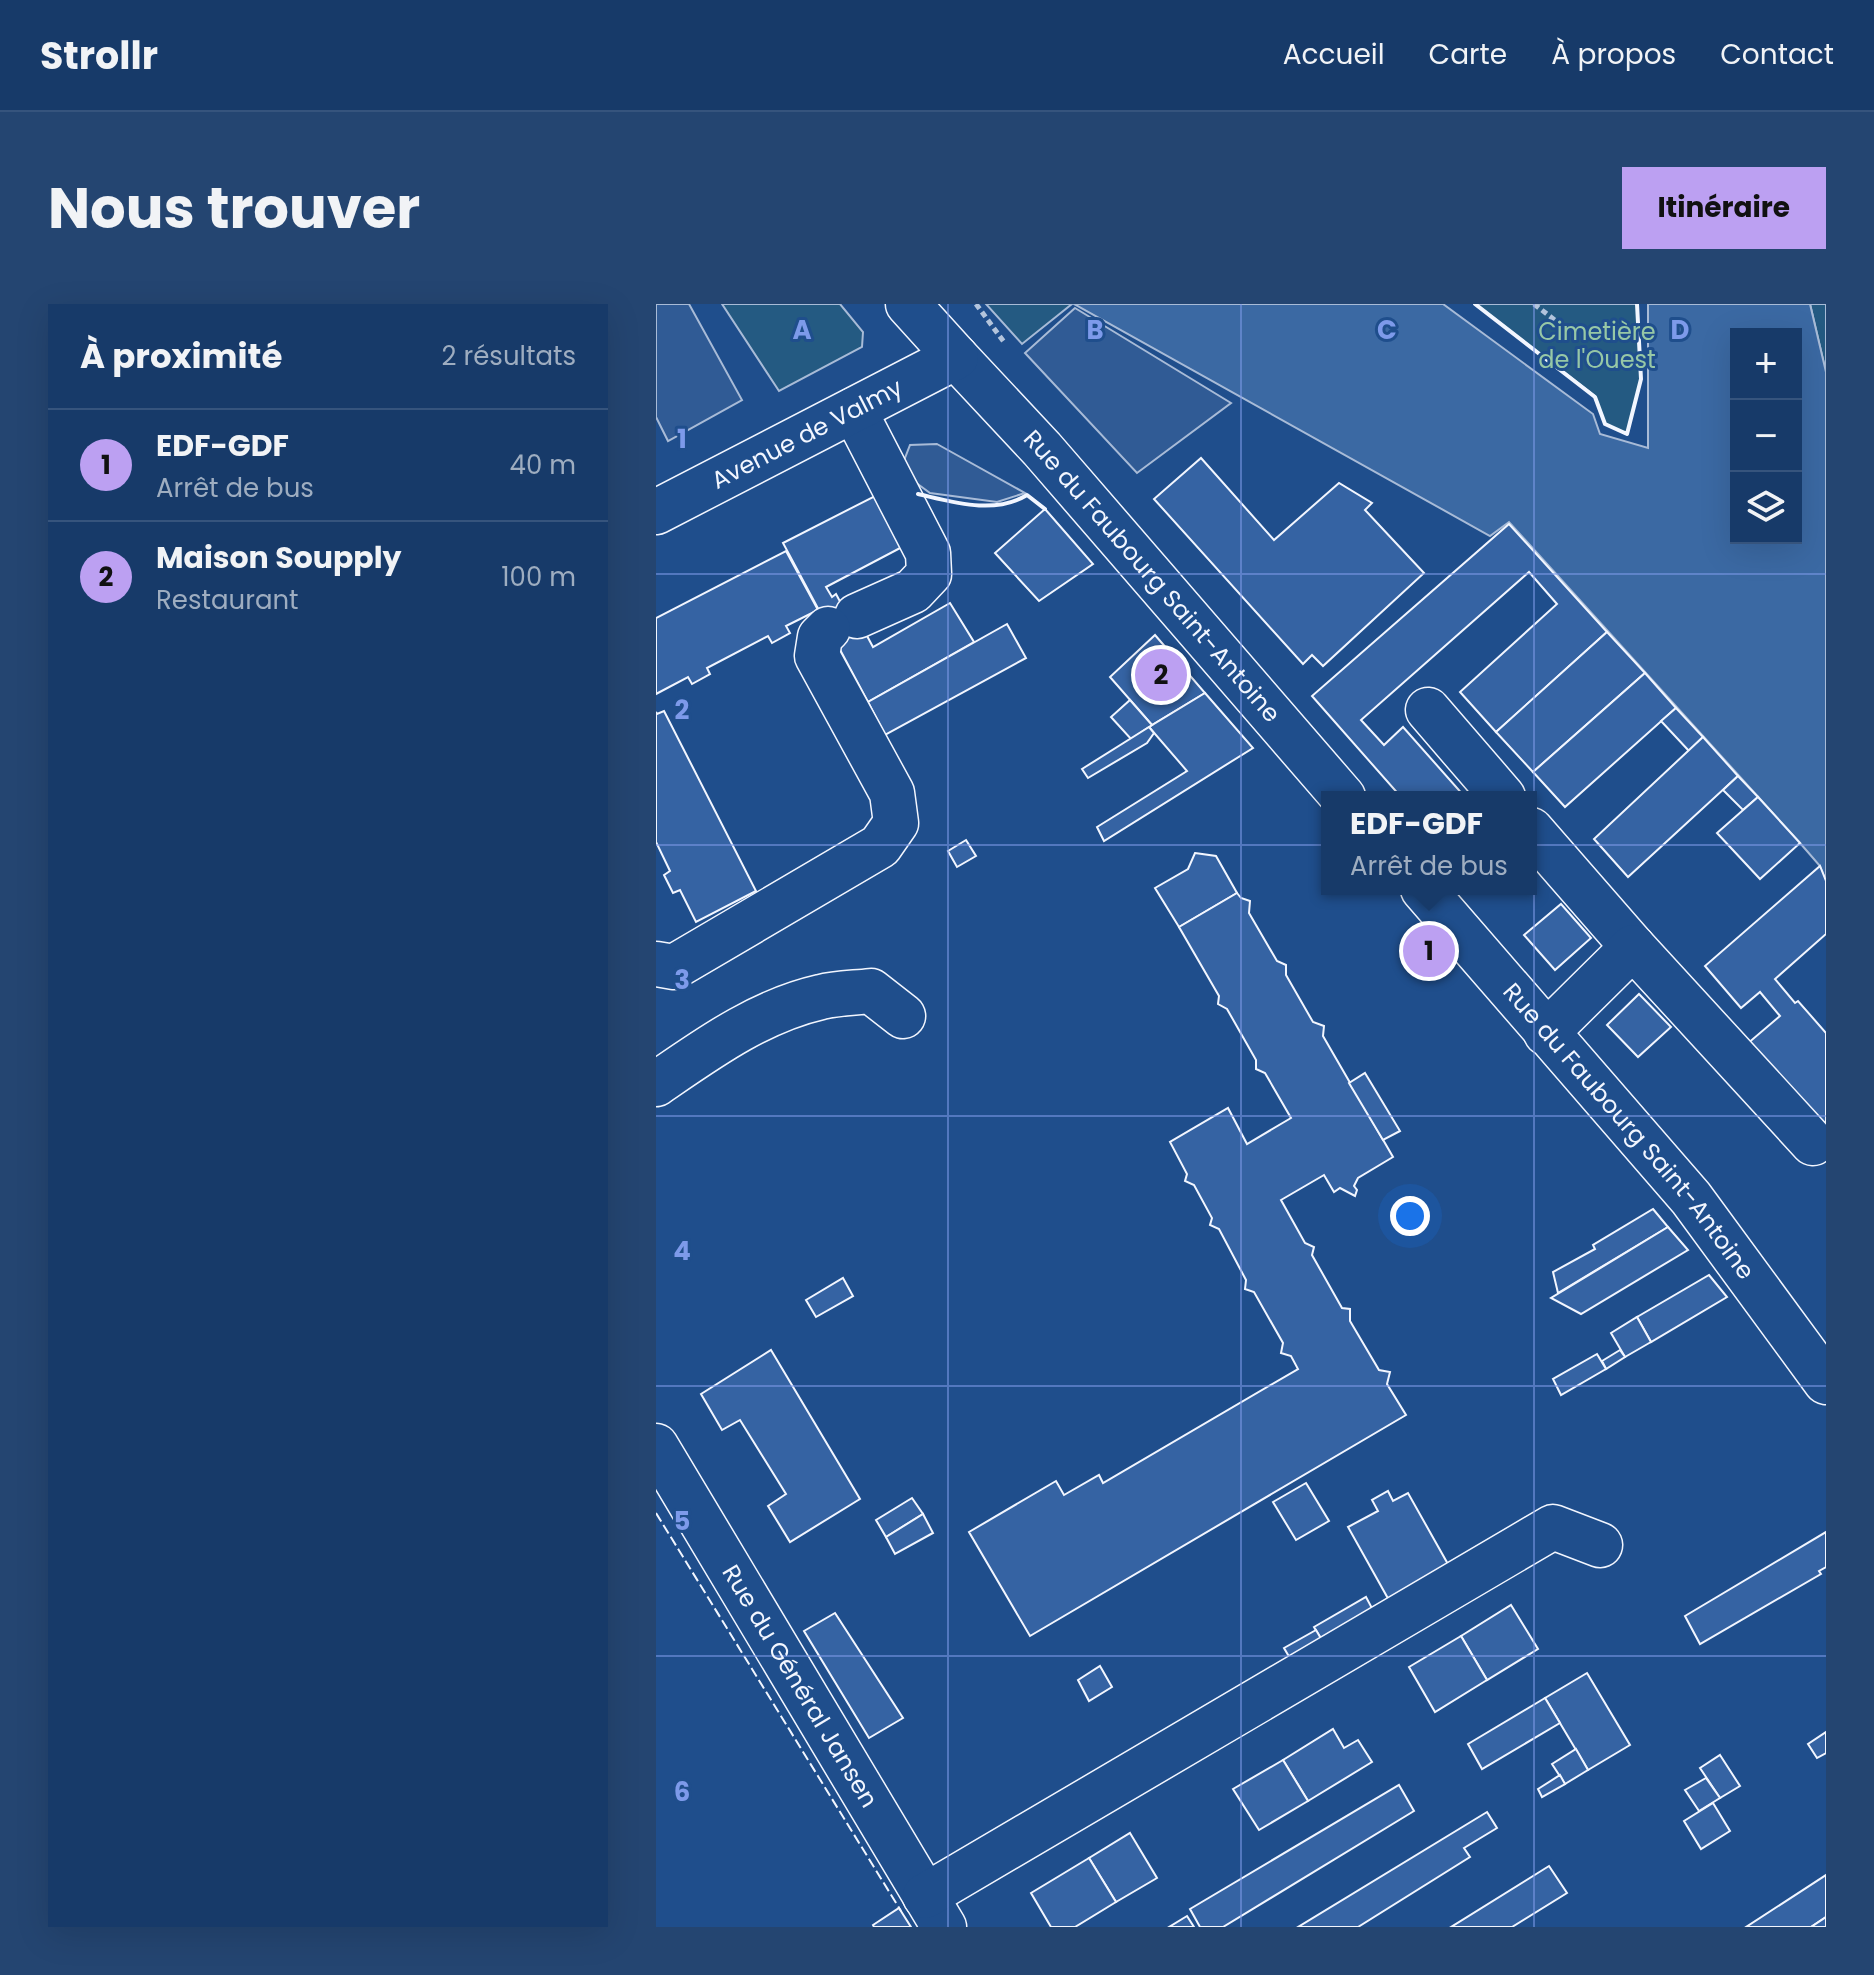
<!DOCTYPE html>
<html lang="fr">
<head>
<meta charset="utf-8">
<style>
	:root { --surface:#173a69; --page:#244571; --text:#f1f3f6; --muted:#9eadc0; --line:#36547d; --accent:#bca0f2 }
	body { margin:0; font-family:Poppins,sans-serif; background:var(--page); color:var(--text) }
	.controls { position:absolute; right:24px; top:24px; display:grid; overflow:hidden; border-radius:0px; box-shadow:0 8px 32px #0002 }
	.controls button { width:72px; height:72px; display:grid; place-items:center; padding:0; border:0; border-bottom:2px solid var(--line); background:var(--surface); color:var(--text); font:40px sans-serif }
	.you { position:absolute; left:754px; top:912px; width:28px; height:28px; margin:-20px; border:6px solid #fff; border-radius:50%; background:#1a73e8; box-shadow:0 0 0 12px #1a73e833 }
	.badge { display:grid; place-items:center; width:52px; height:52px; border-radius:50%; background:var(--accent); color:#111; font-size:26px; font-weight:700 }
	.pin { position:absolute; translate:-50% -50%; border:4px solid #fff; box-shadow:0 2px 8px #0006 }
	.popup { position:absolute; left:665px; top:487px; width:216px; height:104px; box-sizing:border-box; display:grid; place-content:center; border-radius:0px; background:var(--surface); filter:drop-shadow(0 2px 6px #0005); font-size:26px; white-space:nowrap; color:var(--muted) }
	.popup b { font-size:30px; color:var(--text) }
	.popup::after { content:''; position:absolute; left:50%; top:100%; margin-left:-16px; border:16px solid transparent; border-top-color:var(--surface) }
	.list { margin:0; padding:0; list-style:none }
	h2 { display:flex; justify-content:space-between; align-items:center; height:104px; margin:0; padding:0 32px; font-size:34px }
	h2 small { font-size:26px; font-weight:400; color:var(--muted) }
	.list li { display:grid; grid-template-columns:52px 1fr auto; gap:24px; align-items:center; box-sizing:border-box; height:112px; padding:0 32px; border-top:2px solid var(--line) }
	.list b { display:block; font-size:30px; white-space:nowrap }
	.list p { margin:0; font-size:26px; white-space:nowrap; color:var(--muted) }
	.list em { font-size:26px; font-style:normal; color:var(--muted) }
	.icon { flex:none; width:44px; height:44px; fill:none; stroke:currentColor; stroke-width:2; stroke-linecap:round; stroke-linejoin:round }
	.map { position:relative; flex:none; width:1170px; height:1623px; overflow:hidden; border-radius:0px }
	header { display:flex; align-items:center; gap:48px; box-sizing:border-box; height:112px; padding:0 40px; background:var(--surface); border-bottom:2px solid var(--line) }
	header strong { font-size:38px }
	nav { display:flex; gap:44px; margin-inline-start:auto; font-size:28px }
	.intro { display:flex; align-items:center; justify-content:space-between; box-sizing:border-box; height:192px; padding:0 48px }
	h1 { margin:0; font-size:56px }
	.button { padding:20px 36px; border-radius:0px; background:var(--accent); color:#111; font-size:28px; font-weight:700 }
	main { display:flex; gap:48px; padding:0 48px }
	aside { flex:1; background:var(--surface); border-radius:0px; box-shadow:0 8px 32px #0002 }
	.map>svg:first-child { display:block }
	.green { fill:#245a82; stroke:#a8bbd7; stroke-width:2 }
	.parking { fill:#305b95; stroke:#a8bbd7; stroke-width:2 }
	.water { fill:#3b69a3; stroke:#a8bbd7; stroke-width:2; fill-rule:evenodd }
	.building { fill:#3563a3; stroke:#f2f6ff; stroke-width:2 }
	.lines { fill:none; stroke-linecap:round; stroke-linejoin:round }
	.minor-casing { stroke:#f2f6ff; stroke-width:47 }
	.major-casing { stroke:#f2f6ff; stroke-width:47 }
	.path { stroke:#b3c4dc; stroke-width:5; stroke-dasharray:6 4; stroke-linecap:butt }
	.minor { stroke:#1f4e8c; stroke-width:44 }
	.major { stroke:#1f4e8c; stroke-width:44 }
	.fence { stroke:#f2f6ff; stroke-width:2; stroke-dasharray:10 4; stroke-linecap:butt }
	.wall { stroke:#f2f6ff; stroke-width:4 }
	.grid { fill:none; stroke:#7d9aea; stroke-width:2; stroke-opacity:0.55 }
	.labels { text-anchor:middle; stroke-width:6; stroke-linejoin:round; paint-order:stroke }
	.park-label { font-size:24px; fill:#97c8a6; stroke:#1f4e8c }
	.street-label { font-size:24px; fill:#f2f6ff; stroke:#1f4e8c }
	.grid-label { font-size:26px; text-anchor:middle; font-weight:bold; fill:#7d9aea; stroke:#1f4e8c; stroke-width:6; stroke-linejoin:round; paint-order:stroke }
</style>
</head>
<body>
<header>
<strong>Strollr</strong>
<nav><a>Accueil</a><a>Carte</a><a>À propos</a><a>Contact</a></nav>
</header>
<div class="intro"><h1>Nous trouver</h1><a class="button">Itinéraire</a></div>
<main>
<aside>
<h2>À proximité<small>2 résultats</small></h2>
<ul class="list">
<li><span class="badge">1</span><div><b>EDF-GDF</b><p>Arrêt de bus</p></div><em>40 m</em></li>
<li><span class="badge">2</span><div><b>Maison Soupply</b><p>Restaurant</p></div><em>100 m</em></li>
</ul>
</aside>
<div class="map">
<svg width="1170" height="1623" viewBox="0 0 1170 1623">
	<rect width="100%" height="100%" fill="#1f4e8c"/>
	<g class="green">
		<polygon points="66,0 184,0 207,28 206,43 123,87"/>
		<polygon points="330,0 416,0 366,40"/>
		<polygon points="819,0 981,0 985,75 971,130 949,120 939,92"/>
		<polygon points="1154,0 1170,0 1170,68"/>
	</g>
	<g class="parking">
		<polygon points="0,0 33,0 86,96 12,137 0,113"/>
		<polygon points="419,4 575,99 481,169 369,49"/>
		<polygon points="281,140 369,189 341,198 274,189 244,167 254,141"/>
	</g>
	<path class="water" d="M418,0H787L937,110L944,130L992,144V0H1154L1170,68V577L1164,562L1144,539L853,218L834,232ZM1080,30H1140V234H1080Z"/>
	<g class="building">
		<polygon points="545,154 618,236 683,179 716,199 709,206 768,269 667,362 656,351 647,360 498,195"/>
		<polygon points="221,191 248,242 170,283 176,293 180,290 188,305 195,302 217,343 294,299 318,338 212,398 127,239"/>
		<polygon points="389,205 437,260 383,297 339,249"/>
		<polygon points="853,220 951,328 840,428 804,388 901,300 873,268 705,416 728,441 747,423 809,493 745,493 656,392"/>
		<polygon points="130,247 162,306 130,322 134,329 116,339 112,332 51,364 54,370 36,380 32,373 0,390 0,314"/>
		<polygon points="351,320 370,354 229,431 212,398"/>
		<polygon points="951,328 989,369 877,468 840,428"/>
		<polygon points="499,331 549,389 496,421 454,373"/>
		<polygon points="989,369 1020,404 909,503 877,468"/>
		<polygon points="549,389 597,444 448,537 441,523 531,467 493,423"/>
		<polygon points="474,396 496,421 475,435 455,413"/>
		<polygon points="1020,404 1047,433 1033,447 1005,417"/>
		<polygon points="8,407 100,587 40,618 24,586 17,589 8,571 14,567 0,538 0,408 1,410"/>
		<polygon points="493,423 498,429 491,439 432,474 426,465"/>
		<polygon points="1047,433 1082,472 972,573 938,535"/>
		<polygon points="1082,472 1102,493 1087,506 1067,486"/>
		<polygon points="1102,493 1144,539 1104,575 1061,529"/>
		<polygon points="310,536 320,552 301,563 292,547"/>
		<polygon points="539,549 560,552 581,589 523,623 499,584 532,565"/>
		<polygon points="1164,562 1170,577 1170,630 1119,675 1139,699 1142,697 1170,729 1170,831 1091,740 1124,712 1104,688 1085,704 1049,662"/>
		<polygon points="581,589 585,594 594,597 593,609 621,657 630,661 630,671 657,718 668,722 667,732 737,853 702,874 698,882 701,886 699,892 684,884 678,888 668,871 625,896 649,939 658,943 656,951 686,1004 694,1005 694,1017 723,1066 734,1068 731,1080 750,1111 374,1332 313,1228 400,1177 408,1191 443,1171 447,1179 642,1065 635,1052 625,1049 627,1039 598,988 589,985 590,976 563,925 554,921 556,914 538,881 529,877 531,870 514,838 572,804 591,840 635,814 609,769 600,765 600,756 571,705 562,700 563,692 523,623"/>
		<polygon points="905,600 935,634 899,666 868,631"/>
		<polygon points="983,690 1015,723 982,753 951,721"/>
		<polygon points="709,769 744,827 727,836 693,779"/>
		<polygon points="997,905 1012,923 902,989 897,968 939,945 937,941"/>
		<polygon points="1012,923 1032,946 925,1010 895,994"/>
		<polygon points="1053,971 1071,993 995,1038 981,1013"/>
		<polygon points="187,974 197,992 160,1013 150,996"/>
		<polygon points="981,1013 995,1038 969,1053 955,1029"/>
		<polygon points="115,1046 204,1195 134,1238 112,1202 130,1190 84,1116 66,1126 45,1090"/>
		<polygon points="964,1046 969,1053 950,1065 946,1057"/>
		<polygon points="941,1050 950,1065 905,1091 897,1075"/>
		<polygon points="650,1179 673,1217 640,1236 617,1198"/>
		<polygon points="732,1187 737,1197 752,1189 793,1262 734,1298 692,1223 722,1207 716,1196"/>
		<polygon points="256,1194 267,1210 230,1233 220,1216"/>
		<polygon points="267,1210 277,1229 239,1250 230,1233"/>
		<polygon points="1170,1228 1170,1263 1163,1267 1165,1270 1044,1340 1029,1312"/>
		<polygon points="710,1293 718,1308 667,1338 658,1323"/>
		<polygon points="855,1301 882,1345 831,1376 805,1332"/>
		<polygon points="179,1309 247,1414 213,1434 148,1327"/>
		<polygon points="660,1326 667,1338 635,1356 628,1344"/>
		<polygon points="805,1332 831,1376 779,1408 753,1363"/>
		<polygon points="444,1362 456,1383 433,1397 422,1376"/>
		<polygon points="931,1369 974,1441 932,1466 889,1394"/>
		<polygon points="889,1394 904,1419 826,1465 812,1440"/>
		<polygon points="677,1425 688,1444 702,1436 716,1458 652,1497 627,1456"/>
		<polygon points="1170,1428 1170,1449 1161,1454 1152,1440"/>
		<polygon points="920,1445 932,1466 909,1480 896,1460"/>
		<polygon points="1064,1451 1084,1482 1064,1494 1044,1464"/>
		<polygon points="627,1456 652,1497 603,1526 577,1485"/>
		<polygon points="904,1471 909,1480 886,1493 882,1485"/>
		<polygon points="1050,1474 1064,1494 1043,1507 1029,1486"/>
		<polygon points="743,1481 758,1507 567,1623 544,1623 534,1605"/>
		<polygon points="1057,1499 1074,1527 1045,1545 1028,1517"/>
		<polygon points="831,1508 841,1524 808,1544 814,1553 702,1623 642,1623"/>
		<polygon points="474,1529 501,1574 460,1598 433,1554"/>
		<polygon points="433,1554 460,1598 419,1623 395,1623 375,1589"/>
		<polygon points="893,1562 911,1589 856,1623 795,1623"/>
		<polygon points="1170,1571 1170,1613 1155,1623 1090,1623"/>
		<polygon points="243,1604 255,1623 218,1623 217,1621"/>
		<polygon points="531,1612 538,1623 513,1623"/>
		<polygon points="1170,1613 1170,1623 1155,1623"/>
	</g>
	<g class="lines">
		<defs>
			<g id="minor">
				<path id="s1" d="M300,53L386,145L687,493"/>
				<polyline points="198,106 272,249 273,270 257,287 201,312"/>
				<polyline points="772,406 847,493"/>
				<polyline points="875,526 977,643"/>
				<path id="s2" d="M767,585L1035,894L1170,1078"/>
				<polyline points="0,660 18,663 224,542 240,519 236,489 161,352 164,333 172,325"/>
				<polyline points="890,729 977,643 1157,839"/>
				<path d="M0,780C51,745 103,707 165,693C181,689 198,689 215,687L247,712"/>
				<path id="s3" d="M0,1142L288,1623"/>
				<polyline points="269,1592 897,1223 944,1241"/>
			</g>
			<g id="major">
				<path id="s4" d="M0,208L300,53L252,0"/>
			</g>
		</defs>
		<use href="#minor" class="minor-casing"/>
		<use href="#major" class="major-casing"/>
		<g class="path">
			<polyline points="320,0 348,38"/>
			<polyline points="878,0 909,24"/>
		</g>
		<use href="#minor" class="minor"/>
		<use href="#major" class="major"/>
		<polyline class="fence" points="0,1209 245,1607"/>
		<g class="wall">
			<polyline points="819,0 939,93 949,120 971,130 985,75 981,0"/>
			<path d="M262,190C297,198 338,211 371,191L389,205"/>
		</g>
	</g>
	<path class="grid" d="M292,0V1623M585,0V1623M878,0V1623M0,270H1170M0,541H1170M0,812H1170M0,1082H1170M0,1352H1170"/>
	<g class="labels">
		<g class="park-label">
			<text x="941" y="36">Cimetière<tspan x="941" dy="28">de l'Ouest</tspan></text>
		</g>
		<g class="street-label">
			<text dy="8" stroke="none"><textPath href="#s4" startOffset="170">Avenue de Valmy</textPath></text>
			<text dy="8" stroke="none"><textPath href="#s1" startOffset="294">Rue du Faubourg Saint-Antoine</textPath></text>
			<text dy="8" stroke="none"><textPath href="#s2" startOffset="318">Rue du Faubourg Saint-Antoine</textPath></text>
			<text dy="8" stroke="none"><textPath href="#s3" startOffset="280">Rue du Général Jansen</textPath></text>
		</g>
	</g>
	<g class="grid-label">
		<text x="146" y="35">A</text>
		<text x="439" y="35">B</text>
		<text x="731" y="35">C</text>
		<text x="1024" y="35">D</text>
		<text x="26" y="144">1</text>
		<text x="26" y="415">2</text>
		<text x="26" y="685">3</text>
		<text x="26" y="956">4</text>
		<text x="26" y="1226">5</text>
		<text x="26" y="1497">6</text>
	</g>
</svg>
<div class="controls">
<button>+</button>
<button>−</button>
<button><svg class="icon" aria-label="layers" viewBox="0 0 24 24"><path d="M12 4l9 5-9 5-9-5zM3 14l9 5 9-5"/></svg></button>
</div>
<div class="you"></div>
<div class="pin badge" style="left:773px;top:647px">1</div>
<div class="popup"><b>EDF-GDF</b>Arrêt de bus</div>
<div class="pin badge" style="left:505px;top:371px">2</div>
</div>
</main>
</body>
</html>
